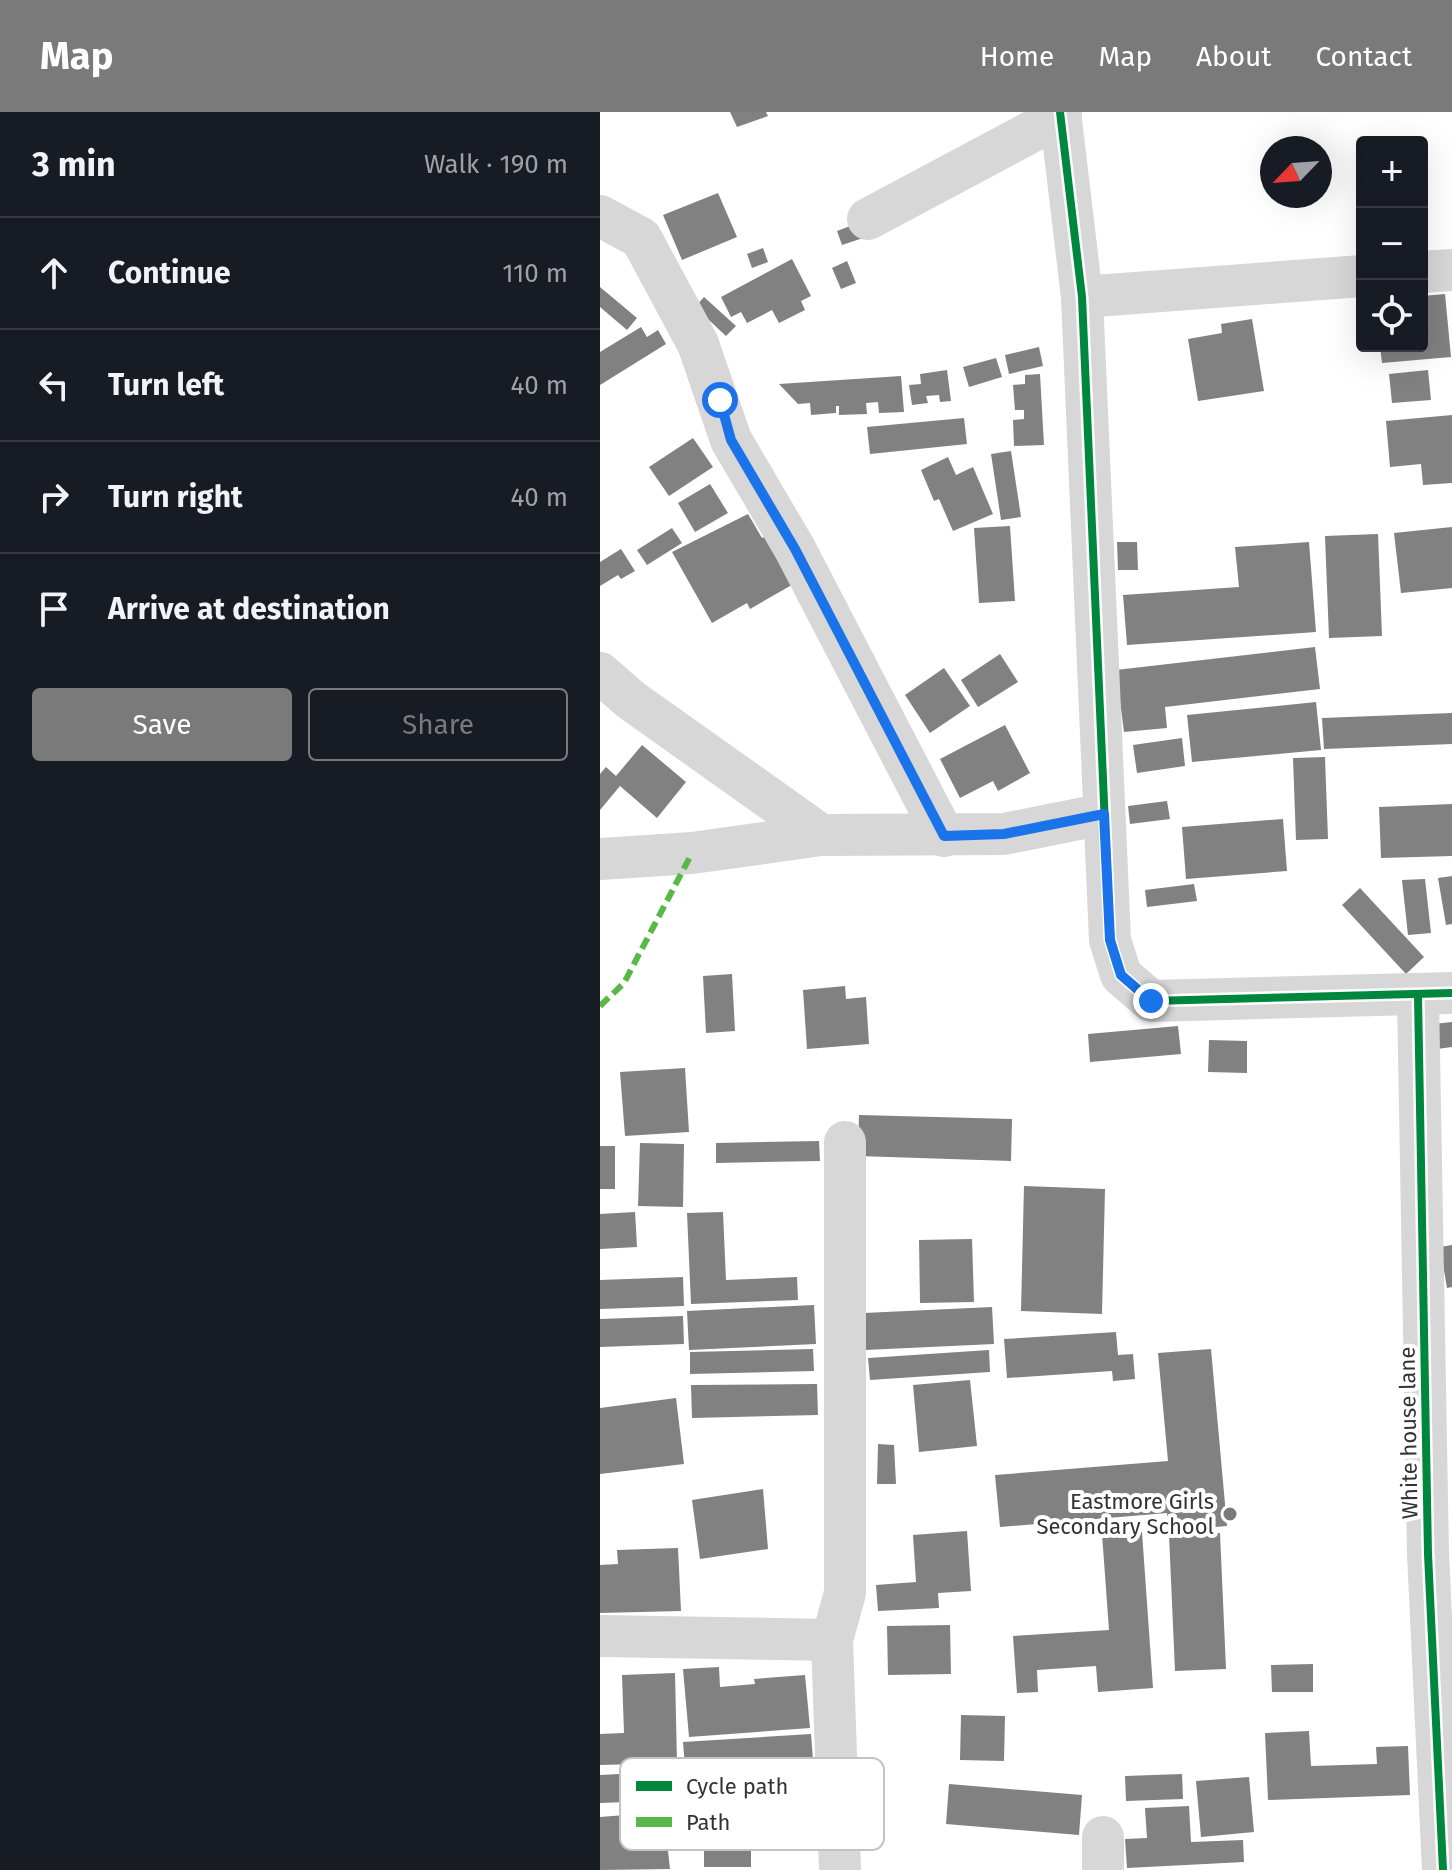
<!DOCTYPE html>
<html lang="en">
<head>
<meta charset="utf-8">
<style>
	:root { --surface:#171b24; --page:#20242c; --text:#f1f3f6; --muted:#9ea1a6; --line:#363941; --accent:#7a7a7a }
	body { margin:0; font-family:"Fira Sans",sans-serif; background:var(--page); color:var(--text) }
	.controls { position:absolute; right:24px; top:24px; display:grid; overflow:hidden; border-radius:8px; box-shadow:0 8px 32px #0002 }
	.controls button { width:72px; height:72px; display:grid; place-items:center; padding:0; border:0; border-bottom:2px solid var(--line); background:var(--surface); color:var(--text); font:40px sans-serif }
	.compass { position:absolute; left:660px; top:24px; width:72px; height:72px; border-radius:50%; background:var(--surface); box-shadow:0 8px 32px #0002; rotate:245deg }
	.stop { position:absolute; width:24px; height:24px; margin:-18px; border:6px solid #1a73e8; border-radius:50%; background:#fff }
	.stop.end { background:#1a73e8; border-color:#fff; box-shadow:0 2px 8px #0008 }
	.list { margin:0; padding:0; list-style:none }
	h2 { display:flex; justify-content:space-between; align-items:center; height:104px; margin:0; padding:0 32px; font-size:34px }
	h2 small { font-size:26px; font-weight:400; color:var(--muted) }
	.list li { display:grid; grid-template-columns:52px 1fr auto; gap:24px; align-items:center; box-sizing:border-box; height:112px; padding:0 32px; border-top:2px solid var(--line) }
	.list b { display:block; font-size:30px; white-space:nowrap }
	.list em { font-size:26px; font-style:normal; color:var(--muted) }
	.actions { display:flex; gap:16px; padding:24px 32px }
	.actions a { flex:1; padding:18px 0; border:2px solid var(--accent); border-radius:8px; text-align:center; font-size:28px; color:var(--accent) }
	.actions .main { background:var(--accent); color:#fff }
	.icon { flex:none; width:44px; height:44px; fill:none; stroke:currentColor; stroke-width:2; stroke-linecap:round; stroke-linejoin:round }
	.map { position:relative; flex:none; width:852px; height:1758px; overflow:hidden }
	header { display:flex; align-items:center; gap:48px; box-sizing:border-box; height:112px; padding:0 40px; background:var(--accent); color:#fff }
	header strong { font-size:38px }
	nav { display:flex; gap:44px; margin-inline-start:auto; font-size:28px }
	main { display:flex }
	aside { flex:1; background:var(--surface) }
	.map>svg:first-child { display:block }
	.building { fill:#818181 }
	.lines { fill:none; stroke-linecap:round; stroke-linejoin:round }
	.minor { stroke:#d7d7d7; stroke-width:42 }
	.quiet { stroke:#58b947; stroke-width:6; stroke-dasharray:12 6; stroke-linecap:butt }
	.cycleway-casing { stroke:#fff; stroke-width:13 }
	.cycleway { stroke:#00873e; stroke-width:8 }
	.route { stroke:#1a73e8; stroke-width:10 }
	.poi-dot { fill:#7a7a7a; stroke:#fff; stroke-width:3 }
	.labels { text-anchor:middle; stroke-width:8; stroke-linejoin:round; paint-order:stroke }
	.street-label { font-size:22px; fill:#333; stroke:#fff }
	.poi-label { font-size:22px; fill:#333; stroke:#fff; text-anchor:end }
	.key { fill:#fff; stroke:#c2c2c2; stroke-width:2 }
	.key-label { font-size:22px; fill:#333 }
</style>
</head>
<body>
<header>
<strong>Map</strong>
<nav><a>Home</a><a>Map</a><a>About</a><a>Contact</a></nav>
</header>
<main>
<aside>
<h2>3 min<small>Walk · 190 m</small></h2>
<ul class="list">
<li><svg class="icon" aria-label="ahead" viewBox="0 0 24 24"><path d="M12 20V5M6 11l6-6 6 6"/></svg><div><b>Continue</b></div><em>110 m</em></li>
<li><svg class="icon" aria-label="left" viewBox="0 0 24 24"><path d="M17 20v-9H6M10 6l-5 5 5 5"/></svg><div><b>Turn left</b></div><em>40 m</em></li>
<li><svg class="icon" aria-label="right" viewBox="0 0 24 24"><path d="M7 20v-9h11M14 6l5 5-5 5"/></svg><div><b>Turn right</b></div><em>40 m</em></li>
<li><svg class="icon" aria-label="arrive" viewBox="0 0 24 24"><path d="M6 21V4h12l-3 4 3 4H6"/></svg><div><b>Arrive at destination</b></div></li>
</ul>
<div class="actions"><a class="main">Save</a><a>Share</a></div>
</aside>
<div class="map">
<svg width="852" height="1758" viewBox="0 0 852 1758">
	<rect width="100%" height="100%" fill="#fff"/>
	<g class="building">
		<polygon points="130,0 166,0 168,4 137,15"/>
		<polygon points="118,81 137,125 82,148 63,103"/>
		<polygon points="258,111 263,126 242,133 237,119"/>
		<polygon points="163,136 168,150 152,156 147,142"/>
		<polygon points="192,147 211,184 201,189 205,198 179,211 172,198 147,211 141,200 131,205 121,185"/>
		<polygon points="247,149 256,171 241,177 232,156"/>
		<polygon points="0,175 37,206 27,218 0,195"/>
		<polygon points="845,182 851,245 782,251 780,234 822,234 822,184"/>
		<polygon points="104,185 136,214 126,224 95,195"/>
		<polygon points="652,207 664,279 598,289 588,227 622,221 621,212"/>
		<polygon points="41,215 47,225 58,218 66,232 0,273 0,240"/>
		<polygon points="439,235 443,254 409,262 405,243"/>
		<polygon points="396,246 402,265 369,275 363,255"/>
		<polygon points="347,258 351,289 340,290 339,283 326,284 328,291 312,293 309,273 321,272 320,262"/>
		<polygon points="828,258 831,288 792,291 789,262"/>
		<polygon points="440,262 444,333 414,334 413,308 424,307 424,298 415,298 413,273 425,272 425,263"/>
		<polygon points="301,264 304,300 279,301 278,290 266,291 267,302 239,303 239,294 236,294 236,301 211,303 210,291 198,292 179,272"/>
		<polygon points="852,303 852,371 823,373 821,352 790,355 786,309"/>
		<polygon points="364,306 367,332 270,342 267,315"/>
		<polygon points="93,326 113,355 69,384 49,355"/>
		<polygon points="411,339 421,405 401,408 391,342"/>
		<polygon points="348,345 356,363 373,355 393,402 353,419 339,387 334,389 321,358"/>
		<polygon points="110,372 128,401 95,420 78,391"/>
		<polygon points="148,402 162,426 169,422 197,470 150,497 147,491 112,511 72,440"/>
		<polygon points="410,414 415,489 379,491 374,416"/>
		<polygon points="852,415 852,476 801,481 794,421"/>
		<polygon points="72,416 82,431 47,453 37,438"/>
		<polygon points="778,422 782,524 729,526 725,424"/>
		<polygon points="517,430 537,430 538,458 518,458"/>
		<polygon points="709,430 716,520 527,533 523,483 639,475 635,435"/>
		<polygon points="21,437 35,459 21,467 18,463 0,474 0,450"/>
		<polygon points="715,535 720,577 565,595 567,616 524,620 516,558"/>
		<polygon points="400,542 418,570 378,595 361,568"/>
		<polygon points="344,556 370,594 330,621 305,583"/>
		<polygon points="716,590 721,638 592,650 587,603"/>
		<polygon points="852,601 852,632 724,637 722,606"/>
		<polygon points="405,613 430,661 398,679 393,669 360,686 340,647"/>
		<polygon points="582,626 585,654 537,661 533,633"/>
		<polygon points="42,633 86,670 57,706 20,674 0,698 0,662 6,655 16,664"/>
		<polygon points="725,645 728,727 696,728 693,646"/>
		<polygon points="567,689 570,707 530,712 528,694"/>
		<polygon points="852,692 852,744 781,746 779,695"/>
		<polygon points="683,707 687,759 586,767 582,715"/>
		<polygon points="852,764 852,812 846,813 838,766"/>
		<polygon points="825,767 831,821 808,823 802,768"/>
		<polygon points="594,772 597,789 547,795 545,778"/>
		<polygon points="760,776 824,845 806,862 742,793"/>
		<polygon points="132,862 135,919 106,921 103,864"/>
		<polygon points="245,874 246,887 266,885 269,932 207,937 203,878"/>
		<polygon points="852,910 852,935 837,937 834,912"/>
		<polygon points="578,914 581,942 490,950 488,922"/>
		<polygon points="609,928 647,929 647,961 608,960"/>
		<polygon points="85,956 89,1020 25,1024 20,960"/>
		<polygon points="259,1003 412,1007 411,1049 258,1044"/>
		<polygon points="219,1029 220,1049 116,1051 116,1031"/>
		<polygon points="40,1031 84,1032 83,1095 38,1094"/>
		<rect x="0" y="1034" width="15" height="43"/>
		<polygon points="424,1074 505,1077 502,1202 421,1199"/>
		<polygon points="35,1100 37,1135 0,1137 0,1102"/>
		<polygon points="123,1100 126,1168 197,1165 198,1188 91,1192 87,1101"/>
		<polygon points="372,1127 374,1190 320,1191 319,1128"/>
		<polygon points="852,1133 852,1175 847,1176 840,1135"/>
		<polygon points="83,1165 84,1194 0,1197 0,1168"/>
		<polygon points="214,1193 216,1232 89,1238 87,1199"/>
		<polygon points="392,1195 394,1232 265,1238 264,1201"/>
		<polygon points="83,1204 84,1232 0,1235 0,1207"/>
		<polygon points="516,1220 518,1243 533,1242 535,1267 513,1269 512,1259 407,1266 404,1227"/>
		<polygon points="213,1237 214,1259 90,1262 90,1240"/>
		<polygon points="611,1237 627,1414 568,1419 567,1401 400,1415 395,1363 568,1349 558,1241"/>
		<polygon points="389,1238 390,1260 270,1268 268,1246"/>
		<polygon points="370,1268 377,1334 319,1340 313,1273"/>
		<polygon points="217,1272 218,1303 92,1306 91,1273"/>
		<polygon points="76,1286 84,1352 0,1362 0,1296"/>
		<polygon points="278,1332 294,1333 296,1372 277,1372"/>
		<polygon points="163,1377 168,1437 100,1447 92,1388"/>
		<polygon points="367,1419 371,1479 338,1481 339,1496 278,1499 276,1473 316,1470 313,1423"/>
		<polygon points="542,1420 553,1576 498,1580 496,1554 437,1558 438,1580 417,1581 413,1524 509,1518 502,1422"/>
		<polygon points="620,1421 626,1557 575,1559 569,1423"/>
		<polygon points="78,1436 81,1499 0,1501 0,1453 18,1452 17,1438"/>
		<polygon points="350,1513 351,1562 288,1563 287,1514"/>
		<polygon points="713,1552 713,1580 672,1580 671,1553"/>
		<polygon points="119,1555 120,1575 155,1572 154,1567 205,1563 210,1616 89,1625 83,1557"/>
		<polygon points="75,1561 77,1651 0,1653 0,1622 24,1621 22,1563"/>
		<polygon points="361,1603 405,1604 404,1649 360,1648"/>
		<polygon points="709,1619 711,1654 777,1652 776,1635 808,1634 810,1683 668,1688 665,1621"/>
		<polygon points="211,1622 215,1673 87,1682 83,1630"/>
		<polygon points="78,1659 79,1688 0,1691 0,1663"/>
		<polygon points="582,1662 583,1687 526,1689 525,1664"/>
		<polygon points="649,1665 654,1720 601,1725 596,1669"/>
		<polygon points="349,1672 482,1683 479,1723 346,1712"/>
		<polygon points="589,1694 591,1730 643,1728 644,1750 527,1756 525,1727 547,1726 545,1696"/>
		<rect x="104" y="1696" width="47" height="59"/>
		<polygon points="76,1699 78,1729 67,1730 70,1757 0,1758 0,1705"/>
	</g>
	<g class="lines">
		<g class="minor">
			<polyline points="460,0 482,185 510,828 521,863 551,889 852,881"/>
			<polyline points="0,104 41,126 98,232 131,328 195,437 344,724"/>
			<polyline points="268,107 461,4"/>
			<polyline points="822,160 852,158"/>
			<polyline points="482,185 762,164"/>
			<polyline points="0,561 31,588 221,723"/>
			<polyline points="0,747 92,741 221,723 404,722 504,702"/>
			<polyline points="818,884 828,1442 843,1758"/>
			<polyline points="0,1524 232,1528 245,1481 245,1030"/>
			<polyline points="232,1528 240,1758"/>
			<polyline points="503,1758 503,1725"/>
		</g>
		<polyline class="quiet" points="0,894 24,871 92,741"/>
		<defs>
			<g id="cycleway">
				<polyline points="460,0 482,185 510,828 521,863 551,889 852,881"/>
				<polyline points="818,884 828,1442 843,1758"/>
			</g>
		</defs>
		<use href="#cycleway" class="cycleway-casing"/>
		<use href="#cycleway" class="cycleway"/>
	</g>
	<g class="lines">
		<polyline class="route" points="120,288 131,328 195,437 344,724 404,722 504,702 510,828 521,863 551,889"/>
	</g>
	<circle class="poi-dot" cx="630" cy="1402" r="8"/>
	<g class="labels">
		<g class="street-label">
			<text transform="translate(808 1321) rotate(-91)" y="8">White house lane</text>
		</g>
		<g class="poi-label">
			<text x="614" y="1397">Eastmore Girls<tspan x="614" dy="25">Secondary School</tspan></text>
		</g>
	</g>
	<rect x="20" y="1646" width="264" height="92" rx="12" class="key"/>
	<rect x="36" y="1669" width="36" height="10" fill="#00873e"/>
	<rect x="36" y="1705" width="36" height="10" fill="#58b947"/>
	<g class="key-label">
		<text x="86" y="1682">Cycle path</text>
		<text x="86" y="1718">Path</text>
	</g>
</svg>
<div class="controls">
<button>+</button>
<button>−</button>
<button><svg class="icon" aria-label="locate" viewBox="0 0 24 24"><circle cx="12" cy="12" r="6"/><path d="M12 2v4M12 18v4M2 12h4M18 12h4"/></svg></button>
</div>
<svg class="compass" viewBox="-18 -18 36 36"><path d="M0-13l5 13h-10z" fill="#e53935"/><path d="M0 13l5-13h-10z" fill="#9ea1a6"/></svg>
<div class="stop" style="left:120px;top:288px"></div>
<div class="stop end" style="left:551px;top:889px"></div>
</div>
</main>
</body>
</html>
